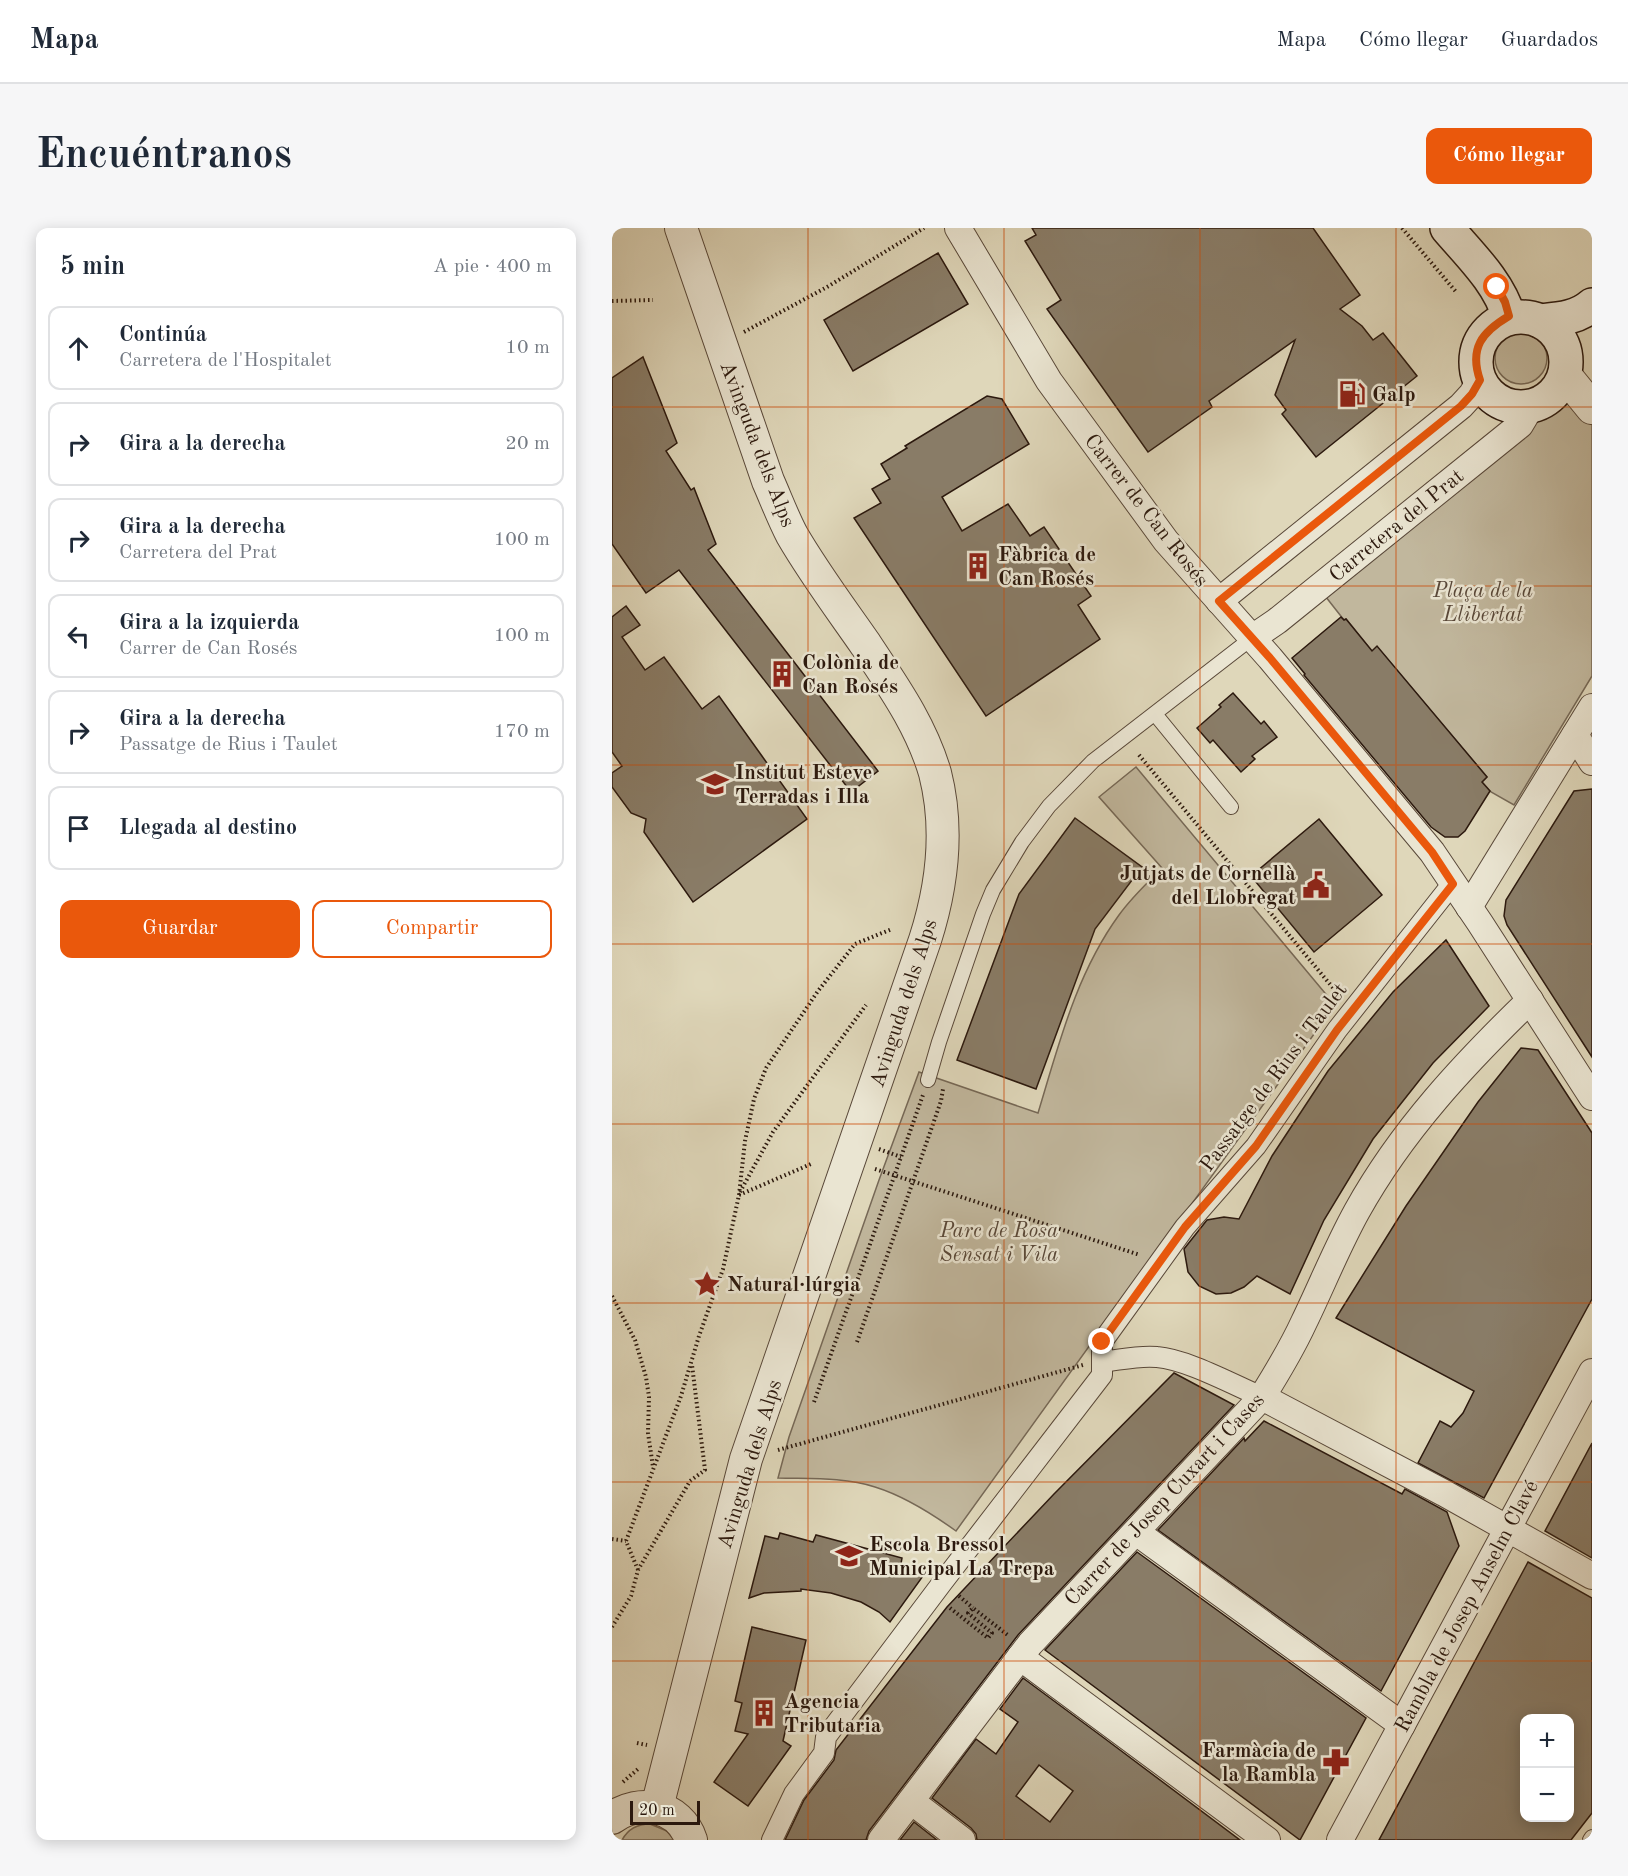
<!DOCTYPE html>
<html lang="es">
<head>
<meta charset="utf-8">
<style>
	:root { --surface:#fff; --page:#f6f6f7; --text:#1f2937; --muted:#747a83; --line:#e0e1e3; --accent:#ea580c }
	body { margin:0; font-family:"Old Standard TT",serif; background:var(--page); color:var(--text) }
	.controls { position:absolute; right:18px; bottom:18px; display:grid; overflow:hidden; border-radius:12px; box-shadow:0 3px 15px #0003 }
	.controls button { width:54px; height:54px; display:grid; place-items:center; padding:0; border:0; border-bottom:2px solid var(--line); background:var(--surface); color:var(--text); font:30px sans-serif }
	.scale { position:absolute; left:18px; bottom:15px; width:70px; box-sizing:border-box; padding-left:6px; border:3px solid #2c190e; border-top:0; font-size:16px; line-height:21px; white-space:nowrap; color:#2c190e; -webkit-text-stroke:4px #eae5d2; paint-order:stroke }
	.stop { position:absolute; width:18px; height:18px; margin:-14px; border:4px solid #ea580c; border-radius:50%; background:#fff }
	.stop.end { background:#ea580c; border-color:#fff; box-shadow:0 2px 6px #0008 }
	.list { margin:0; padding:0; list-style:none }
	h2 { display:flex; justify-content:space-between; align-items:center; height:78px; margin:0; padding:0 24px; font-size:26px }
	h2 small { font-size:20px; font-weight:400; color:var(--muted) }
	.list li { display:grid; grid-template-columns:39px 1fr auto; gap:18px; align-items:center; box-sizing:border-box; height:84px; margin:0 12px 12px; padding:0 12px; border:2px solid var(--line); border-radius:12px }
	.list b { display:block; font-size:22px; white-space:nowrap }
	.list p { margin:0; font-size:20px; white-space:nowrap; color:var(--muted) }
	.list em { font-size:20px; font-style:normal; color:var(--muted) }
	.actions { display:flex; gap:12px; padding:18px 24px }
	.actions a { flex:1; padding:14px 0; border:2px solid var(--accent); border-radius:12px; text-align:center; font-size:21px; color:var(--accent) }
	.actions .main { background:var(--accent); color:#fff }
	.icon { flex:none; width:33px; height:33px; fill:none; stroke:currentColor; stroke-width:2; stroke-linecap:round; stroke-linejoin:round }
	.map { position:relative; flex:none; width:980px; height:1612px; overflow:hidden; border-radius:12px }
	header { display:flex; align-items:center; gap:36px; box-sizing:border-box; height:84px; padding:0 30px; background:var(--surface); border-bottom:2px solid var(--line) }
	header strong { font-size:28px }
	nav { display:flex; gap:33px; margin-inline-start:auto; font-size:21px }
	.intro { display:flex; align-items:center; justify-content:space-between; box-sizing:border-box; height:144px; padding:0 36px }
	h1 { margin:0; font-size:42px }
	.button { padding:15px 27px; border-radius:12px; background:var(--accent); color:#fff; font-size:21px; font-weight:700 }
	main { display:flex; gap:36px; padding:0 36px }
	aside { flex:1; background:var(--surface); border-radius:12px; box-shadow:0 3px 15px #0003 }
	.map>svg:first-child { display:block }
	.green { fill:#c1b79d; stroke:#766856; stroke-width:1.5 }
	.building { fill:#897c67; stroke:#2c190e; stroke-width:1.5; fill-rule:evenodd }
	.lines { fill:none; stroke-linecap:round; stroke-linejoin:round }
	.service-casing { stroke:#594839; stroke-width:16 }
	.pedestrian-casing { stroke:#594839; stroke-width:22 }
	.minor-casing { stroke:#594839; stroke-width:28 }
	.tertiary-casing { stroke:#594839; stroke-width:34 }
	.secondary-casing { stroke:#2c190e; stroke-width:36 }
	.path { stroke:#2c190e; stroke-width:4; stroke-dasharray:1.5 3; stroke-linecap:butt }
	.service { stroke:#eae5d2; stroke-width:14 }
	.pedestrian { stroke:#eae5d2; stroke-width:20 }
	.minor { stroke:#eae5d2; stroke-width:26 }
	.tertiary { stroke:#eae5d2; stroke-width:32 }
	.secondary { stroke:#eae5d2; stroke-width:33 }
	.route { stroke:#ea580c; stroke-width:8 }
	.grid { fill:none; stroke:#cc4f0c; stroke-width:1.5; stroke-opacity:0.55 }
	.labels { text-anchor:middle; stroke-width:5; stroke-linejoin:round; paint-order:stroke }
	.poi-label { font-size:21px; font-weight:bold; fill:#2c190e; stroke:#eae5d2; text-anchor:start }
	.street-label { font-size:21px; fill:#2c190e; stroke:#eae5d2 }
	.park-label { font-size:21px; font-style:italic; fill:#594839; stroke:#eae5d2 }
</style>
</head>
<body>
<header>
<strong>Mapa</strong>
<nav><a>Mapa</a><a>Cómo llegar</a><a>Guardados</a></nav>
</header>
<div class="intro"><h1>Encuéntranos</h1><a class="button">Cómo llegar</a></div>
<main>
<aside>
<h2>5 min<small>A pie · 400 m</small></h2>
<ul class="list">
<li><svg class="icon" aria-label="ahead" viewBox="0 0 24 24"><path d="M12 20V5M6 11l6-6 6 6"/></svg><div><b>Continúa</b><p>Carretera de l'Hospitalet</p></div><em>10 m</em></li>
<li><svg class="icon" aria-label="right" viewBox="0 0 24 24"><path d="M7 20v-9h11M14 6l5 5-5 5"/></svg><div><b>Gira a la derecha</b></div><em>20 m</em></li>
<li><svg class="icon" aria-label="right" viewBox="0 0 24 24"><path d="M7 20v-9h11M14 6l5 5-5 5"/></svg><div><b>Gira a la derecha</b><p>Carretera del Prat</p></div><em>100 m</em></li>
<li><svg class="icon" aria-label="left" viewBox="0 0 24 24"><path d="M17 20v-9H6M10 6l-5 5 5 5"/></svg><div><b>Gira a la izquierda</b><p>Carrer de Can Rosés</p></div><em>100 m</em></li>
<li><svg class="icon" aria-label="right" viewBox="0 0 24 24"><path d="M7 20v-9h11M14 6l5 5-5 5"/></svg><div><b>Gira a la derecha</b><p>Passatge de Rius i Taulet</p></div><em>170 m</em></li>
<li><svg class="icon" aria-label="arrive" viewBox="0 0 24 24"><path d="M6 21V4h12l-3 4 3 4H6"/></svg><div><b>Llegada al destino</b></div></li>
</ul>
<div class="actions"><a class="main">Guardar</a><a>Compartir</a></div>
</aside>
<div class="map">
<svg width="980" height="1612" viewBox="0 0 980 1612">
	<rect width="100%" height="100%" fill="#dfd7ba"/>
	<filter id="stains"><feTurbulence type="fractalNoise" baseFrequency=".00333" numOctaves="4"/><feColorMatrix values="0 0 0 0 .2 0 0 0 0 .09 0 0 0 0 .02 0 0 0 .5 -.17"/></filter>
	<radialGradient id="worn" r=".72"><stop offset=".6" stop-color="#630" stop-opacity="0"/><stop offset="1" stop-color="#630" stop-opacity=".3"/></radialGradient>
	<g class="green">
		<circle cx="909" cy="130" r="26"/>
		<polygon points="950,170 960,172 980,197 980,448 902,577 879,564 870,554 875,549 765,419 760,423 734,391 732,392 710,364"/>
		<path d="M524,539L723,777L344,1303C319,1285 292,1268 263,1259C232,1249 198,1251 166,1250L177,1209L267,952L307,844L426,885C447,816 464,746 507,687C519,670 535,655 550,640L487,569Z"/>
		<path d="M38,1596L55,1603L62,1612H10C16,1601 25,1596 38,1596Z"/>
	</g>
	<g class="building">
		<polygon points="420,0 701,0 748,67 728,81 750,98 761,112 771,105 805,148 704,229 670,186 674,182 663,167 683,112 597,173 600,179 536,224 435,81 449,72 413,13 424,7"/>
		<polygon points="326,25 356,76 241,143 212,92"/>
		<polygon points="31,129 65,215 54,223 79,262 82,260 104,316 96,322 266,543 239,564 67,342 34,365 0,316 0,150"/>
		<polygon points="375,168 390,171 417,216 330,269 350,303 396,276 418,308 432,299 479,368 466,377 488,411 374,488 242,290 269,275 260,261 278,251 269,236 295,220 293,218"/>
		<polygon points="14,378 28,397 10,409 33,442 52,429 90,481 107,468 195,591 81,674 32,604 34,591 19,585 0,559 0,545 10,538 0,524 0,389"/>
		<polygon points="729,389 732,392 734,391 760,423 765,418 875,549 870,554 878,563 853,603 846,609 833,609 819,599 692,447 693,446 680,430"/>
		<polygon points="621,465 649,496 652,493 665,509 640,528 643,531 629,544 601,512 598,515 585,500 609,479 607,477"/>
		<polygon points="980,561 980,829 895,697 892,688 894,672 962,563"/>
		<polygon points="463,590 530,639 483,701 424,861 345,832 407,666"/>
		<polygon points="707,591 770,667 702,724 639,648"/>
		<polygon points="834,712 877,778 821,835 761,911 712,992 678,1066 645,1048 632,1059 619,1065 604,1066 587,1058 576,1044 572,1021 595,992 612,989 627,991 660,928 716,843 781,764"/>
		<polygon points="909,820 926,822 980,905 980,1071 872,1270 806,1235 828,1193 839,1199 851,1185 862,1163 724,1090 794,978 866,874"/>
		<polygon points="562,1145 622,1177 406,1407 257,1603 254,1612 173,1612 192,1572 222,1532 224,1522 335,1379 442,1266"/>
		<polygon points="652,1193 790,1266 793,1261 835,1284 847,1318 769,1463 546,1302 632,1210 633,1213"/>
		<polygon points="980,1215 980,1330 933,1303"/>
		<polygon points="168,1305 201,1314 204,1307 290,1330 288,1341 311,1348 278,1394 267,1384 249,1374 219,1365 189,1361 189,1363 152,1365 137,1370 153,1308 166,1311"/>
		<polygon points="525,1324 754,1490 688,1612 433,1422"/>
		<path d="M916,1334L980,1370V1585L959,1612H767ZM912,1491H957V1590H912Z"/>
		<polygon points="140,1399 194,1412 171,1513 179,1518 136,1578 102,1554 136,1506 123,1503 130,1475 123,1473"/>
		<path d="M411,1450L492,1510L628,1612H365L364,1606L359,1600L320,1570L364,1511L384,1526L406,1494L388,1481ZM427,1537L461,1563L438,1594L404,1568Z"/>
		<polygon points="302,1594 325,1612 288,1612"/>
	</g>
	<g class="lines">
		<defs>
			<g id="service">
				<polyline points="543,486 619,579"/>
				<polyline points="316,852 327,814 371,686 381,662 410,614 437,578 481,533 640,410"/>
				<polyline points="978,1612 980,1609"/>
			</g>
			<g id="pedestrian">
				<path d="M490,1134C508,1132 527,1127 545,1129C574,1131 622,1157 650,1169"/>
				<polyline points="160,1612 182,1566 212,1525 214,1509 330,1355 490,1147 490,1114 573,999 644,918 725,802 841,655"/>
			</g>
			<g id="minor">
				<polyline points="346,0 437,153 554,313 658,430 820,624 868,695 980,869"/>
				<polyline points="607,373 849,178 860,166 868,152"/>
				<polyline points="640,410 665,393 908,197 920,177"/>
				<polyline points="963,507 980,534"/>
				<polyline points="857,679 980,479"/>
				<polyline points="650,1169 832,1265 980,1348"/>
				<polyline points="524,1304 790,1497"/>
				<polyline points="408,1429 655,1612"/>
				<polyline points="299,1573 350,1612"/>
				<path d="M269,1612L418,1416L650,1169C665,1145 680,1120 692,1094C710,1057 725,1019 745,983C790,902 852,836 918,772"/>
				<polyline points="728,1612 980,1144"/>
			</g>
			<g id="tertiary">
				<polyline points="953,147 980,180"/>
				<path d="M45,1579L134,1231L313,712C330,659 337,600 323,545C309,497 281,458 254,417C229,381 202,345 180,307C171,290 164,271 156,253L69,0"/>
				<path d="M0,1590C27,1570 68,1577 79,1612"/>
			</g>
			<g id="secondary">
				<path d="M835,0C858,27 887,54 897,89"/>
				<circle cx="909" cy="134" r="45"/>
				<path d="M928,93C948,91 965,90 980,77"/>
			</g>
		</defs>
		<use href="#service" class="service-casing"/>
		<use href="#pedestrian" class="pedestrian-casing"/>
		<use href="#minor" class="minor-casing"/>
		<use href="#tertiary" class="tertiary-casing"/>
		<use href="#secondary" class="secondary-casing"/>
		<g class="path">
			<polyline points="790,0 845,65"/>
			<polyline points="0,73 41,72"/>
			<polyline points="132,104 215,59 312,0"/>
			<polyline points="527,527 727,767"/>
			<polyline points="267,921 289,929"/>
			<polyline points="263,941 528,1027"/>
			<polyline points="128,964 161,904 254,777"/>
			<polyline points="127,967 199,936"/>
			<polyline points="0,1068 23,1112 34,1149 37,1169 36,1205 41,1239"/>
			<polyline points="245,1114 329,873 331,861"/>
			<polyline points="202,1174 311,867"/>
			<polyline points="166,1222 471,1137"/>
			<polyline points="0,1311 14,1313"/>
			<polyline points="26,1342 14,1313 69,1168 87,1108 111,1041 127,967 133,913 142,871 154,840 206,763 243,716 280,701"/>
			<polyline points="347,1368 361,1380"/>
			<polyline points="338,1380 376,1410 380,1405 356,1385 361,1380 397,1408"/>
			<polyline points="0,1399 19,1368 26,1342 78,1253 93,1242 80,1137"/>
			<polyline points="25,1515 35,1517"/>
			<polyline points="11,1554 26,1541"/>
		</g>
		<use href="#service" class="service"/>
		<use href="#pedestrian" class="pedestrian"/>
		<use href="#minor" class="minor"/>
		<use href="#tertiary" class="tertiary"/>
		<use href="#secondary" class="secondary"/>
	</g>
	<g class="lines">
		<path class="route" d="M490,1114L573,999L644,918L725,802L841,656L820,624L658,430L607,373L849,178L860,166L868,152C857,120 870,104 897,88L893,74L885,59"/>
	</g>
	<path class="grid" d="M196,0V1612M392,0V1612M588,0V1612M784,0V1612M0,179H980M0,358H980M0,537H980M0,716H980M0,896H980M0,1075H980M0,1254H980M0,1433H980"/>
	<defs>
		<symbol id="fuel-bare" viewBox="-9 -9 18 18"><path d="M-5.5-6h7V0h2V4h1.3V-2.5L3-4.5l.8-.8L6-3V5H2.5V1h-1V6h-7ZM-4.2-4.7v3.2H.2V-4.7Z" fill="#8f2418" stroke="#eae5d2" stroke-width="2.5" paint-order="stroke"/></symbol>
		<symbol id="building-bare" viewBox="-9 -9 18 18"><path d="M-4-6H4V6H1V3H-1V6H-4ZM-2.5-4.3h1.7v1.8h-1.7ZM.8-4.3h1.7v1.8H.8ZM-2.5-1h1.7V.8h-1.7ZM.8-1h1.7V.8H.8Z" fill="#8f2418" stroke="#eae5d2" stroke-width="2.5" paint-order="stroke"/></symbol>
		<symbol id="school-bare" viewBox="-9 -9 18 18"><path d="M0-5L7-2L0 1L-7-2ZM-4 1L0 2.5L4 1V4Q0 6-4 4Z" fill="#8f2418" stroke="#eae5d2" stroke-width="2.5" paint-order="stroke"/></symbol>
		<symbol id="civic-bare" viewBox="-9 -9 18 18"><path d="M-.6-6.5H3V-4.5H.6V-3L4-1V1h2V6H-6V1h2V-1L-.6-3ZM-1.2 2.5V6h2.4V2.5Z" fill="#8f2418" stroke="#eae5d2" stroke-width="2.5" paint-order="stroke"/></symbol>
		<symbol id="sight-bare" viewBox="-9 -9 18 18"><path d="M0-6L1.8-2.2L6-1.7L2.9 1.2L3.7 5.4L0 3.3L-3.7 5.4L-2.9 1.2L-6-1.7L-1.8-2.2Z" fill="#8f2418" stroke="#eae5d2" stroke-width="2.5" paint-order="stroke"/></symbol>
		<symbol id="pharmacy-bare" viewBox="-9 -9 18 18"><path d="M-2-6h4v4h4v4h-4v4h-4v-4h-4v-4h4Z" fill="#8f2418" stroke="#eae5d2" stroke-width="2.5" paint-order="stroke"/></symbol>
	</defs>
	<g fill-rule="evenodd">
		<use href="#fuel-bare" x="721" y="147" width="38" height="38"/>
		<use href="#building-bare" x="347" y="319" width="38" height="38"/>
		<use href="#building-bare" x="151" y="427" width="38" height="38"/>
		<use href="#school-bare" x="84" y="537" width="38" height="38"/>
		<use href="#civic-bare" x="685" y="638" width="38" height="38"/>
		<use href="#sight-bare" x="76" y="1037" width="38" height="38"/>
		<use href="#school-bare" x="218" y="1309" width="38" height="38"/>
		<use href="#building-bare" x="133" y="1466" width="38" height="38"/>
		<use href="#pharmacy-bare" x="705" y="1515" width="38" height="38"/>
	</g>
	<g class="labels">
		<g class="poi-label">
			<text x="760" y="173">Galp</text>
			<text x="386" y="333">Fàbrica de<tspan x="386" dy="24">Can Rosés</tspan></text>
			<text x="190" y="441">Colònia de<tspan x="190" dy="24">Can Rosés</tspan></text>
			<text x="123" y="551">Institut Esteve<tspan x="123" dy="24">Terradas i Illa</tspan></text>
			<text x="684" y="652" text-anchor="end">Jutjats de Cornellà<tspan x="684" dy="24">del Llobregat</tspan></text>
			<text x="115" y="1063">Natural·lúrgia</text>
			<text x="257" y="1323">Escola Bressol<tspan x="257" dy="24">Municipal La Trepa</tspan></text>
			<text x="172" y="1480">Agencia<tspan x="172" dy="24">Tributaria</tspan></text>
			<text x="704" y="1529" text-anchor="end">Farmàcia de<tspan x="704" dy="24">la Rambla</tspan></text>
		</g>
		<g class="street-label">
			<text transform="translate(146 216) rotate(69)" y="7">Avinguda dels Alps</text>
			<text transform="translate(535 282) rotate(52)" y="7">Carrer de Can Rosés</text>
			<text transform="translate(784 297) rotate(-39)" y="7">Carretera del Prat</text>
			<text transform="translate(291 775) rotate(-72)" y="7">Avinguda dels Alps</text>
			<text transform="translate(661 849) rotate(-53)" y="7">Passatge de Rius i Taulet</text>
			<text transform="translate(137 1236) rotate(-73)" y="7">Avinguda dels Alps</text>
			<text transform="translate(552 1271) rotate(-47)" y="7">Carrer de Josep Cuxart i Cases</text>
			<text transform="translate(854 1378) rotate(-62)" y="7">Rambla de Josep Anselm Clavé</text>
		</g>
		<g class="park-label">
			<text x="871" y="369">Plaça de la<tspan x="871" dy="24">Llibertat</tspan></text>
			<text x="387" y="1009">Parc de Rosa<tspan x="387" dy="24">Sensat i Vila</tspan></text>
		</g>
	</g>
	<rect width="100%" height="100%" filter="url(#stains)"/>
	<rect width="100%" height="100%" fill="url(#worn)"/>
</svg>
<div class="controls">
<button>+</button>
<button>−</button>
</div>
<div class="scale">20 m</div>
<div class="stop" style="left:885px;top:59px"></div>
<div class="stop end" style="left:490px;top:1114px"></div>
</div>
</main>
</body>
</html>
